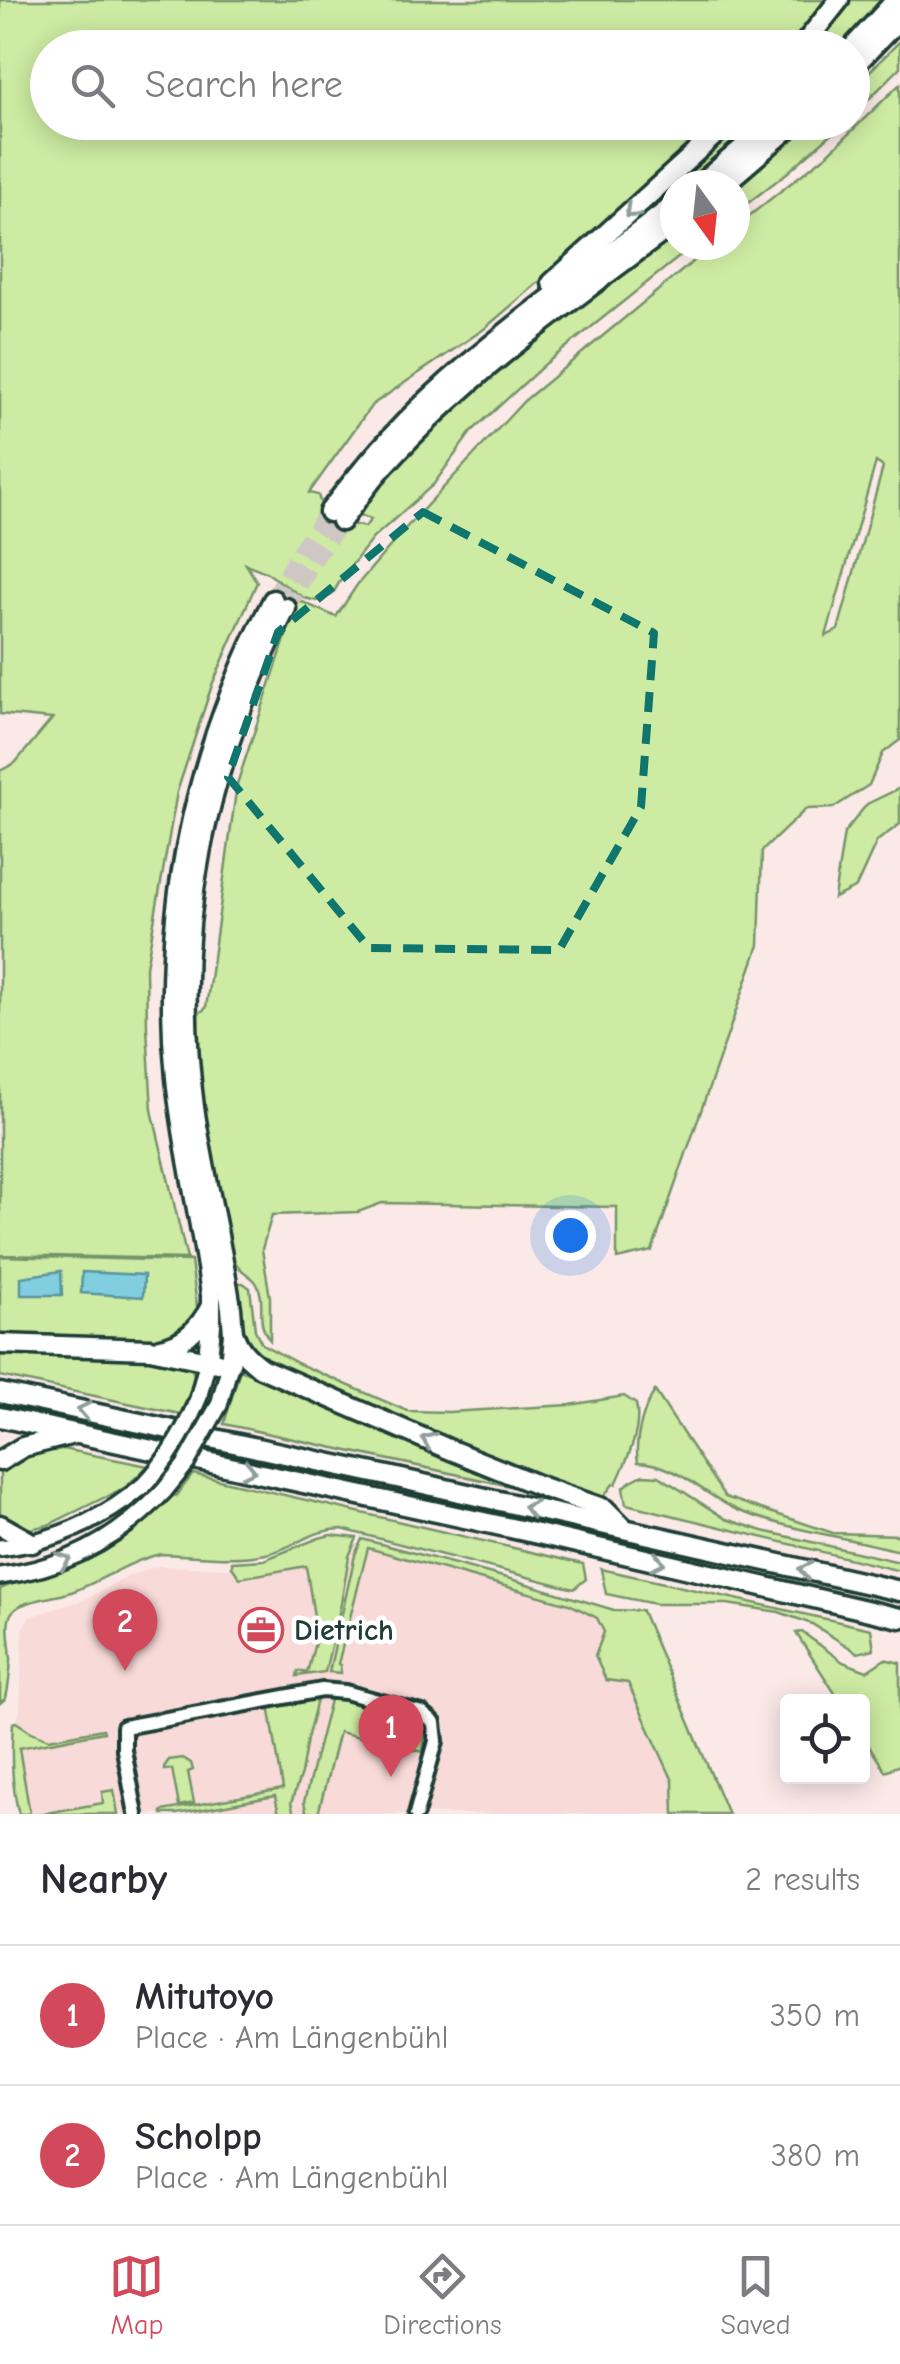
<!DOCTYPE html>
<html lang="en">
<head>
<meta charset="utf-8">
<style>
	:root { --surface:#fff; --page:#f7f7f7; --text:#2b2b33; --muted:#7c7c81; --line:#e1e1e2; --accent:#d1495b }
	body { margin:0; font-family:"Comic Neue",sans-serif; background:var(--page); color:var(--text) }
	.controls { position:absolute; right:30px; bottom:30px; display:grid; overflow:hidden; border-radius:10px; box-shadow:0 5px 25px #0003 }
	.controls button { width:90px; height:90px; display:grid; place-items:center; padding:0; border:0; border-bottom:2px solid var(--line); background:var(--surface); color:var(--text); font:50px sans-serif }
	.compass { position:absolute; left:660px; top:170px; width:90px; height:90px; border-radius:50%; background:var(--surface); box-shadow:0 5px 25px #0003; rotate:165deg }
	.you { position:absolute; left:570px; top:1235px; width:35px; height:35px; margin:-25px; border:8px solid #fff; border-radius:50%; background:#1a73e8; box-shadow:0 0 0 15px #1a73e833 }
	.badge { display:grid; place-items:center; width:65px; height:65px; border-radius:50%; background:var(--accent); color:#fff; font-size:32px; font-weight:700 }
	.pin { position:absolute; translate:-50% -82px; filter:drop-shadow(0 2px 5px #0008) }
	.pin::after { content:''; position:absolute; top:52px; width:35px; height:30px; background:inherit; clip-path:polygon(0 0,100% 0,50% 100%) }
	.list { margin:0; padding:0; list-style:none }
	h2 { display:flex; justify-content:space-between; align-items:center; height:130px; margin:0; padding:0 40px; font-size:42px }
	h2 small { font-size:32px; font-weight:400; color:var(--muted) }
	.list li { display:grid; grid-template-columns:65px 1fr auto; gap:30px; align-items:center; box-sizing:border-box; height:140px; padding:0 40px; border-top:2px solid var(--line) }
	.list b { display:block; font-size:38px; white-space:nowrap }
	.list p { margin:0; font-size:32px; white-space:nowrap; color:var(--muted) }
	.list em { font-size:32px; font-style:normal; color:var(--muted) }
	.icon { flex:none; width:55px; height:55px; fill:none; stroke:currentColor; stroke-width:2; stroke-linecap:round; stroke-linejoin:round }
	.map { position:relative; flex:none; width:900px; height:1814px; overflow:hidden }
	.search { position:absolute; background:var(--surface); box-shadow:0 5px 25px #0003; left:30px; right:30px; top:30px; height:110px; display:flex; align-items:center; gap:25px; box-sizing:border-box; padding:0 35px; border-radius:55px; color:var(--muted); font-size:38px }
	.sheet { height:410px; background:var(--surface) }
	nav { display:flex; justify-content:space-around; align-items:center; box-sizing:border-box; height:140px; border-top:2px solid var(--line); background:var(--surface); font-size:28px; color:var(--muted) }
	nav a { display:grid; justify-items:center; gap:5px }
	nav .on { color:var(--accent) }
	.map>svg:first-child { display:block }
	.built { fill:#f8dad8 }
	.green { fill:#cdeba2; stroke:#76946b; stroke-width:2.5; fill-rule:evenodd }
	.water { fill:#81cee0; stroke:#5a949b; stroke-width:2.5 }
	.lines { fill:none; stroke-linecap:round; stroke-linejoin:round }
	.highway-tunnel { stroke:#cfc7c4; stroke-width:18; stroke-dasharray:18 9; stroke-linecap:butt }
	.minor-casing { stroke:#1f3d34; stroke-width:20 }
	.major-casing { stroke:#1f3d34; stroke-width:22 }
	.highway-casing { stroke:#1f3d34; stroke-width:25 }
	.minor { stroke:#fff; stroke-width:12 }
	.major { stroke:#fff; stroke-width:15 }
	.highway { stroke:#fff; stroke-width:18 }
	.major-bridge-casing { stroke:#1f3d34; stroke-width:22; stroke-linecap:butt }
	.major-bridge { stroke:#fff; stroke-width:15 }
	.oneway { stroke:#8f9e9a }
	.marked { fill:none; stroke:#0f766e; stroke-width:8; stroke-dasharray:20 12; stroke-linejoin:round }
	.labels { text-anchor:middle; stroke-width:9; stroke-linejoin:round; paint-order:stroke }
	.poi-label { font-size:30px; font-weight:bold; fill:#1f3d34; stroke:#fff; text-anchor:start }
</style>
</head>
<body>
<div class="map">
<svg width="900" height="1814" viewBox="0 0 900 1814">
	<rect width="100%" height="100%" fill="#fbe9e8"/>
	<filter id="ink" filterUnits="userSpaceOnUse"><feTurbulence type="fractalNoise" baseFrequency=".01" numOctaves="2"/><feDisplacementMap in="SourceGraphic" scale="20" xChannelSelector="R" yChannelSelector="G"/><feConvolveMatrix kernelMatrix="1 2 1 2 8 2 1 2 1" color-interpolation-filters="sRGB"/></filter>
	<g filter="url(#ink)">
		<polygon class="built" points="356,1544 569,1604 597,1618 673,1781 674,1814 17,1814 12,1755 13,1723 16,1721 20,1713 23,1628 29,1617 84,1600 131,1575 158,1566 232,1568 240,1579 305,1567"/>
		<g class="green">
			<path d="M0,0H828L788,47L48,48V122L721,123L705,140L484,329L372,405L309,493L318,495C326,526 338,521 365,527L371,519L354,513L437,419L565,317L675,234V245H694L544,365L471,432L434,484L373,538L343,576L332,595L317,601L304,598L266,572L246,564L257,582L212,685L177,792L146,967L147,1028L152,1110L187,1259L0,1255V771L15,763L52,719L0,714Z"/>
			<polygon points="849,0 887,0 840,47 811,48"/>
			<polygon points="900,41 900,68 853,115 853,85 870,71"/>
			<path d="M900,84V740L883,753L869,785L833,808L806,809L762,851L759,945L652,1251L617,1259V1207L382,1203L358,1212L272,1215L262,1249L270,1297V1340C254,1321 267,1303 257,1284C253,1276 244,1274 239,1267C235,1263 232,1258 229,1254L200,1111L195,1016L206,1008L237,784L298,600L336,617L357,585L404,530L524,401L713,245H735V227L829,153ZM876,462L883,467L838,630L826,636Z"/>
			<polygon points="743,122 759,123 684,185 676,185"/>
			<polygon points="808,123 844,123 788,172 735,213 735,187"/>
			<polygon points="900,788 900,824 877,841 856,887 834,898 844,833 867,804"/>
			<polygon points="0,1256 191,1261 198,1313 191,1326 163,1342 0,1335"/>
			<path d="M237,1283H243L250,1288L255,1330L262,1344L299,1364L407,1411L449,1412L570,1405L624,1396L636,1404C642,1430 627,1460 616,1484H613L602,1499L502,1463L269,1363L254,1355L242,1333Z"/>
			<polygon points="0,1351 176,1360 191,1367 196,1380 180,1414 0,1376"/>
			<polygon points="240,1370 533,1491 224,1424"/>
			<path d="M655,1391L725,1497L833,1533L900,1535V1551C847,1538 792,1530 742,1512C706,1498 678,1463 638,1462C634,1442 643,1408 655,1391Z"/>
			<polygon points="40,1448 58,1448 148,1466 132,1481 134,1483 48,1525 26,1530 0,1520 0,1470 15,1456"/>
			<path d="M193,1474L583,1564L586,1579L574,1589L342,1529C309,1530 295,1548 266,1554C233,1561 194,1555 161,1554C127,1561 100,1583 68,1593C54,1598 18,1600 11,1614C5,1625 11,1647 11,1660C10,1673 9,1686 6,1698L0,1703V1589C20,1580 40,1576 61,1570C105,1556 142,1528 174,1495L176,1496Z"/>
			<polygon points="643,1475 659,1476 726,1519 763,1531 900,1562 900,1571 626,1504 623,1488 631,1481"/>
			<polygon points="331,1535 357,1538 349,1556 341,1604 325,1672 297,1676 298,1671 307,1673 317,1635 306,1566 240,1578 232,1567 232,1562 264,1560 319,1538"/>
			<polygon points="362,1539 507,1578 614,1610 642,1611 728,1814 674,1814 673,1781 628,1683 606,1680 595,1656 604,1632 597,1618 569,1604 368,1548 338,1664 340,1665 341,1673 329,1672 355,1555"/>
			<polygon points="601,1569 871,1629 874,1649 858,1653 812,1624 779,1612 727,1604 655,1604 606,1594"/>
			<polygon points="802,1632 843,1662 867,1671 885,1659 900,1663 900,1765 885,1771 863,1736 862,1702 840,1701 796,1633"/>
			<polygon points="318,1696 307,1739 301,1774 291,1803 294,1814 279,1814 275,1796 177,1814 162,1814 162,1811 283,1789 269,1705"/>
			<polygon points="331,1696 417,1717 426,1728 423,1752 339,1732 318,1814 309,1814 306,1811 304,1802"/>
			<path d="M16,1722L31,1732L49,1739L103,1729L104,1732L19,1748L30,1814H19C11,1785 11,1752 13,1723Z"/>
			<polygon points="183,1758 191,1763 193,1770 188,1772 194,1803 179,1806 172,1769 164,1770 164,1767 169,1760"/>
			<polygon points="114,1790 118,1814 40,1814 103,1803 102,1792"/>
		</g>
		<g class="water">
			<polygon points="61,1271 62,1295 21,1295 21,1277"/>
			<polygon points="82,1272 144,1275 143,1297 81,1293"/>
		</g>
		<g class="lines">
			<g class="highway-tunnel">
				<polyline points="273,600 300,551 329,512"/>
				<polyline points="286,608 313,560 341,521"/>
			</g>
			<defs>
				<polyline id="minor" points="136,1814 124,1750 124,1727 322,1690 345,1692 422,1713 434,1723 436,1741 416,1814"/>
				<g id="major">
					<polyline points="198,1399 208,1360"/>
					<polyline points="219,1405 230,1365"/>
					<path d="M0,1548C53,1542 103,1520 144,1485"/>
					<path d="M0,1576C66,1568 119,1539 164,1491"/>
				</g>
				<g id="highway">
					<polyline points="801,48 839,0"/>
					<polyline points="852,48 896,0"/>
					<polyline points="852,68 900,18"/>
					<polyline points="699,185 773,122"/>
					<polyline points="723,185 796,122"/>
					<polyline points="552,283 729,122"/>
					<path d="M329,512C360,471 392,433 430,398C506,327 593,268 675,204"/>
					<path d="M341,521C355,503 368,483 384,466C469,372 574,299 675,223"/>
					<path d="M234,1335C239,1350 248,1358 261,1368L446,1448L545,1488L605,1509L625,1529"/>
					<polyline points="0,1344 150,1349 218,1363"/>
					<path d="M160,1348C185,1344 200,1327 211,1306"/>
					<path d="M208,1360L211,1324V1295C202,1222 183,1151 176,1078C159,911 196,748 273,600"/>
					<path d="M230,1365L233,1333L231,1308C221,1241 204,1174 194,1107C170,927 205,768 286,608"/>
					<polyline points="0,1393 388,1476 900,1591"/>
					<polyline points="0,1417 538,1534 900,1618"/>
					<polyline points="0,1461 23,1447 74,1434"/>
					<polyline points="0,1525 32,1543"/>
				</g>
			</defs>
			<use href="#minor" class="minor-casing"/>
			<use href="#major" class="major-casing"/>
			<use href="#highway" class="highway-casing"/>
			<use href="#minor" class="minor"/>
			<use href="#major" class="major"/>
			<use href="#highway" class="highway"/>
			<defs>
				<g id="major-bridge">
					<path d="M144,1485C168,1460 185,1431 198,1399"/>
					<polyline points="164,1491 186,1464 219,1405"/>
				</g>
			</defs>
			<use href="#major-bridge" class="major-bridge-casing"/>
			<use href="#major-bridge" class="major-bridge"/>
		</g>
		<defs><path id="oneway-chevron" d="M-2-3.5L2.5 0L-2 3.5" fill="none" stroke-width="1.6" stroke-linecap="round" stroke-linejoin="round" transform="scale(2.5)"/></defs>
		<g class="oneway">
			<use href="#oneway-chevron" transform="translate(631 212) rotate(137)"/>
			<use href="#oneway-chevron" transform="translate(84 1410) rotate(-168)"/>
			<use href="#oneway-chevron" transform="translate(428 1440) rotate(-156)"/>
			<use href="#oneway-chevron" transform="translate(249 1470) rotate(12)"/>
			<use href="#oneway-chevron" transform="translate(530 1508) rotate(-167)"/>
			<use href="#oneway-chevron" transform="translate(64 1560) rotate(-20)"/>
			<use href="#oneway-chevron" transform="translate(658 1562) rotate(13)"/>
			<use href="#oneway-chevron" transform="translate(805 1570) rotate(-168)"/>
		</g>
	</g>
	<path class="marked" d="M423,512L654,633L641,807L559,950L369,948L228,777L278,632Z"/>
	<defs>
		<symbol id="office-ring" viewBox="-11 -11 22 22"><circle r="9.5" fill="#fff" stroke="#d1495b" stroke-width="1.5"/><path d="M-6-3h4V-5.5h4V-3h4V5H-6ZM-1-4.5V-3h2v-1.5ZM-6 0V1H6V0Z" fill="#d1495b"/></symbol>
	</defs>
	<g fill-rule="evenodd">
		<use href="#office-ring" x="236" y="1605" width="50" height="50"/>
	</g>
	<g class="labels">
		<g class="poi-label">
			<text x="294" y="1640">Dietrich</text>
		</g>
	</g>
</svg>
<div class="controls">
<button><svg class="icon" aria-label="locate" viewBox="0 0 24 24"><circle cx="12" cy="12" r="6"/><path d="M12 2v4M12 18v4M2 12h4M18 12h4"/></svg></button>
</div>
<svg class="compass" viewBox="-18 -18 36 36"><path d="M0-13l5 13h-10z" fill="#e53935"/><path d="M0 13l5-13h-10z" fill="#7c7c81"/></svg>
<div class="you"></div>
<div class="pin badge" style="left:391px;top:1777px">1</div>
<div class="pin badge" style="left:125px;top:1671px">2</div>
<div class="search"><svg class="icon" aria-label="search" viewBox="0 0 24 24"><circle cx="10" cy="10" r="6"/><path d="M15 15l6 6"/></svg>Search here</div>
</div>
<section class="sheet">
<h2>Nearby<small>2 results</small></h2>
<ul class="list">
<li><span class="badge">1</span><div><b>Mitutoyo</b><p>Place · Am Längenbühl</p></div><em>350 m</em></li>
<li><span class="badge">2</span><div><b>Scholpp</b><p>Place · Am Längenbühl</p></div><em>380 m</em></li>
</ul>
</section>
<nav>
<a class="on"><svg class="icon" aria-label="map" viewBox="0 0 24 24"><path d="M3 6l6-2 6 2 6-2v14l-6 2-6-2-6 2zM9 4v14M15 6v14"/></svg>Map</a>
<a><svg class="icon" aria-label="directions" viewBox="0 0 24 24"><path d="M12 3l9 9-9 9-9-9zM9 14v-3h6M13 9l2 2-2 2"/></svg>Directions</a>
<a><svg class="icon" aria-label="saved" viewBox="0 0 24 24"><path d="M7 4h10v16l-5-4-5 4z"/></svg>Saved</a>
</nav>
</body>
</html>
